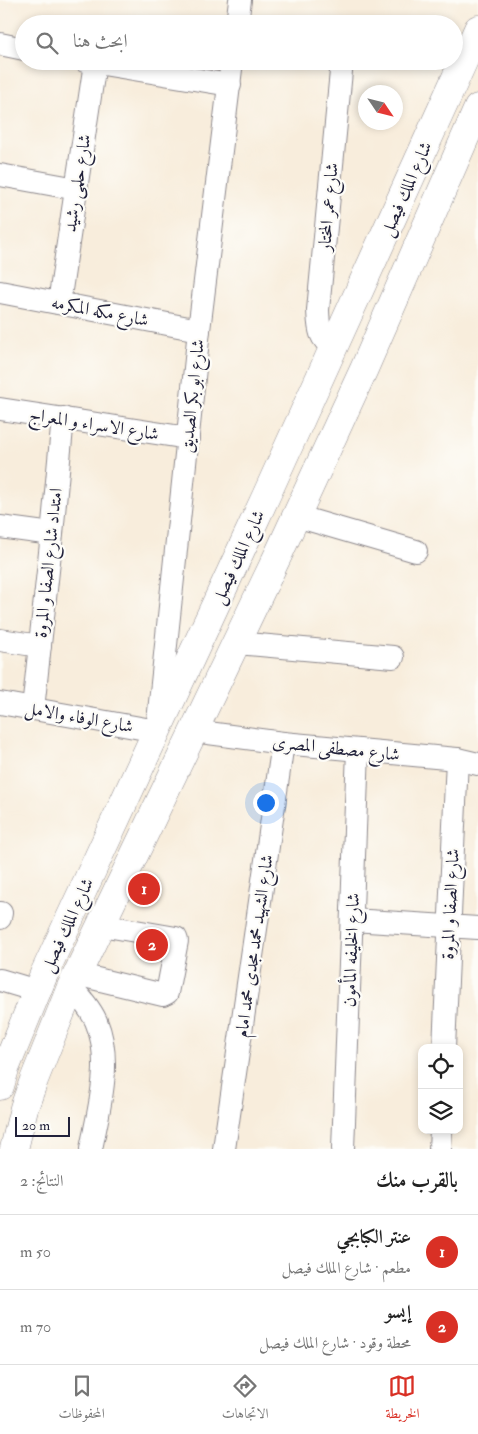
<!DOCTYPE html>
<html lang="ar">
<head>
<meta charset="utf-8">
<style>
	:root { --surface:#fff; --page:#f6f6f6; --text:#222; --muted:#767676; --line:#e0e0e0; --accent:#d93025 }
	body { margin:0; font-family:"IM FELL Double Pica",Amiri,serif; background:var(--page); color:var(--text); direction:rtl }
	.controls { position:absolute; right:15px; bottom:15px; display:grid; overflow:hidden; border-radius:10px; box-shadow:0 2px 8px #0003 }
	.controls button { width:45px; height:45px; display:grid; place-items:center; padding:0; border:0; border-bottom:1px solid var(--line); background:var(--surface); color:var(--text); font:25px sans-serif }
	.compass { position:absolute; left:358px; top:85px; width:45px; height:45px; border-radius:50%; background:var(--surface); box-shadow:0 2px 8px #0003; rotate:125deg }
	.scale { position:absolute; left:15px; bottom:12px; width:55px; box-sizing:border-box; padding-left:5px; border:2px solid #22223b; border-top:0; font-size:14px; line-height:18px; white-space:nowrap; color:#22223b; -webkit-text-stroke:4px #fdfcf7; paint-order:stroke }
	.you { position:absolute; left:265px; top:802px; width:18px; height:18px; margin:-12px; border:4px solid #fff; border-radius:50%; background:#1a73e8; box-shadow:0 0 0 8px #1a73e833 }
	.badge { display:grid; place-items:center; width:32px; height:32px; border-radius:50%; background:var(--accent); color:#fff; font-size:16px; font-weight:700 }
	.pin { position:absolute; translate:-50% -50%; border:2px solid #fff; box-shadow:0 1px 5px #0006 }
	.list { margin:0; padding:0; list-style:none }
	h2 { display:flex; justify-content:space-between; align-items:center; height:65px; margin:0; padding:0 20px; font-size:21px }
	h2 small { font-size:16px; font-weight:400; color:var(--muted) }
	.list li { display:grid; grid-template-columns:32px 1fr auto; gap:15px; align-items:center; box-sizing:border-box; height:75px; padding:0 20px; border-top:1px solid var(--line) }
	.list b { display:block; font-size:19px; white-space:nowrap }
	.list p { margin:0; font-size:16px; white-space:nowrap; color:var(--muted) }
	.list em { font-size:16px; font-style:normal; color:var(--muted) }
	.icon { flex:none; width:28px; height:28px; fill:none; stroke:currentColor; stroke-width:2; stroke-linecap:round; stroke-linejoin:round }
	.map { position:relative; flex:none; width:478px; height:1149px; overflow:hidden; direction:ltr }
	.search { position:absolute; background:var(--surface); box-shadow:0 2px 8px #0003; left:15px; right:15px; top:15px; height:55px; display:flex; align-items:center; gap:12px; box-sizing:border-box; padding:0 18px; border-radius:28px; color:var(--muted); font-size:19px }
	.sheet { height:215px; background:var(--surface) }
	nav { display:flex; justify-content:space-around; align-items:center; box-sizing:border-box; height:70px; border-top:1px solid var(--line); background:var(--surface); font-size:14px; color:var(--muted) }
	nav a { display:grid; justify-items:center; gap:2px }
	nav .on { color:var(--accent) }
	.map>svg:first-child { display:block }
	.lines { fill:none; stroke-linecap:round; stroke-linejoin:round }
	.minor-casing { stroke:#8d888c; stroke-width:24 }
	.major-casing { stroke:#8d888c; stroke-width:29 }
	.minor { stroke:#fff; stroke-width:22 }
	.major { stroke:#fff; stroke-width:28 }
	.labels { text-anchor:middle; stroke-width:4.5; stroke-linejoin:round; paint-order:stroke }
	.street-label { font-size:18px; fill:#22223b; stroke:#fdfcf7 }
</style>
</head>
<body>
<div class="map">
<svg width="478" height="1149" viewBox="0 0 478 1149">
	<rect width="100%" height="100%" fill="#fdfcf7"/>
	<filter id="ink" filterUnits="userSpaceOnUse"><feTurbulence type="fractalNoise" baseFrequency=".02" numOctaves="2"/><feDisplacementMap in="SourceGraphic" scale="10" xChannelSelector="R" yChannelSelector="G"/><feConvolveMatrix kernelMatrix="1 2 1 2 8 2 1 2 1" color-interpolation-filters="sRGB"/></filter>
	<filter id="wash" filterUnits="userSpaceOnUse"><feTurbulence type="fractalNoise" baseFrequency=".0096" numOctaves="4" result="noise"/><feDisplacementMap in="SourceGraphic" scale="20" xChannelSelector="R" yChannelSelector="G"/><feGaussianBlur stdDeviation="1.12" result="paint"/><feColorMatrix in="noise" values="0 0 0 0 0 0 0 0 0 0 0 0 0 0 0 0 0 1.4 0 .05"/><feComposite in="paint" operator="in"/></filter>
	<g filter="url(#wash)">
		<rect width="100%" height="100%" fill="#f8eddc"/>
	</g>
	<g filter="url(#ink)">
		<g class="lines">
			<defs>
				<g id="minor">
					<polyline points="237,24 240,0"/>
					<polyline points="0,44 24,49"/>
					<polyline points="85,61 230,85"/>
					<polyline points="0,175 77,189"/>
					<polyline points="0,292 199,330"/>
					<polyline points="59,303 95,63"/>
					<path d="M334,348C318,338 319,327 318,310L342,61"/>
					<polyline points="0,409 188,438"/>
					<polyline points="296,516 416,551"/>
					<polyline points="0,527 52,534"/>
					<polyline points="0,640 40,646"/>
					<polyline points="236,643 393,657"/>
					<polyline points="0,703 157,731 199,330 232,61"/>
					<polyline points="33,709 52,534 63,418"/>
					<polyline points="193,731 283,743 457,759 478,764"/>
					<polyline points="0,913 1,913 0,918"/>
					<polyline points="352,920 478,928"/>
					<polyline points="76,974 163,995 167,993 177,941 176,938 101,925"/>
					<polyline points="0,980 37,991"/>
					<path d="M71,987C80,997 90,1008 96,1021C113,1061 99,1108 91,1149"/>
					<polyline points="444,1048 457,759"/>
					<polyline points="224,1149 283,743"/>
					<polyline points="343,1149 358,750"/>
					<polyline points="440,1149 441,1130"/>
				</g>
				<g id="major">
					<polyline points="0,1086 5,1069 44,974 266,496 478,29"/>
					<polyline points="14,1149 24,1108 34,1080 71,987 279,553 364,369 478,108"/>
				</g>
			</defs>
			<use href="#minor" class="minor-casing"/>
			<use href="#major" class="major-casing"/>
			<use href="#minor" class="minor"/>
			<use href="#major" class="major"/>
		</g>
	</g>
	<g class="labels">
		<g class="street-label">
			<text transform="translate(77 183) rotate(-81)" y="6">شارع حلمى رشيد</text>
			<text transform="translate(406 189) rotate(-66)" y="6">شارع الملك فيصل</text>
			<text transform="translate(328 207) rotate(-85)" y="6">شارع عمر المختار</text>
			<text transform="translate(100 311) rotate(11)" y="6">شارع مكه المكرمه</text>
			<text transform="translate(192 396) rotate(-84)" y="6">شارع ابو بكر الصديق</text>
			<text transform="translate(94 424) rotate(9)" y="6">شارع الاسراء و المعراج</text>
			<text transform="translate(238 557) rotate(-65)" y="6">شارع الملك فيصل</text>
			<text transform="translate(48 563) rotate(-84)" y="6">امتداد شارع الصفا و المروة</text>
			<text transform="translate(79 717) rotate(10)" y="6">شارع الوفاء والامل</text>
			<text transform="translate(336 748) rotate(6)" y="6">شارع مصطفى المصرى</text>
			<text transform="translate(450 904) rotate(-87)" y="6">شارع الصفا و المروة</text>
			<text transform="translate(67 925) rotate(-65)" y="6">شارع الملك فيصل</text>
			<text transform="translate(254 946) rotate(-82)" y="6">شارع الشهيد محمد مجدى محمد امام</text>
			<text transform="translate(351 950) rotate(-88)" y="6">شارع الخليفه المأمون</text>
		</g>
	</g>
</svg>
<div class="controls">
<button><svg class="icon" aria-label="locate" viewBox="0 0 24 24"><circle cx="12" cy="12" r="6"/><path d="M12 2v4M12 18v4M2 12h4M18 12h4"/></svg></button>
<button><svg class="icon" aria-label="layers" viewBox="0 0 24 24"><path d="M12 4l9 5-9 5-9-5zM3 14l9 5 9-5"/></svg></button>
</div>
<svg class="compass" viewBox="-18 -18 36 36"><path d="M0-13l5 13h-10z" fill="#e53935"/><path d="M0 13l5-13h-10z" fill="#767676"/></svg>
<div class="scale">20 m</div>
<div class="you"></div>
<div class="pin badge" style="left:144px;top:889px">1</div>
<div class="pin badge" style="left:152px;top:945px">2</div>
<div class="search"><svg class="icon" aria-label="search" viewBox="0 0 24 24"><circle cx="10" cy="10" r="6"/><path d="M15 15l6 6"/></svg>ابحث هنا</div>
</div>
<section class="sheet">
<h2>بالقرب منك<small>النتائج: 2</small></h2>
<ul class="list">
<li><span class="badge">1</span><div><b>عنتر الكبابجي</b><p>مطعم · شارع الملك فيصل</p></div><em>50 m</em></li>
<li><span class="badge">2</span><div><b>إيسو</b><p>محطة وقود · شارع الملك فيصل</p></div><em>70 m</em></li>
</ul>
</section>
<nav>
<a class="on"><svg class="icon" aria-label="map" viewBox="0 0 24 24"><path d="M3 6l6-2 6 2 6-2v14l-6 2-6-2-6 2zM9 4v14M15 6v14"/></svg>الخريطة</a>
<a><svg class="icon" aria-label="directions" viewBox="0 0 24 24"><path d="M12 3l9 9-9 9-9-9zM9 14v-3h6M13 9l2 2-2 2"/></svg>الاتجاهات</a>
<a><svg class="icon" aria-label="saved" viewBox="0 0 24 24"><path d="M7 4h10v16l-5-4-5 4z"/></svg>المحفوظات</a>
</nav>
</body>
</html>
